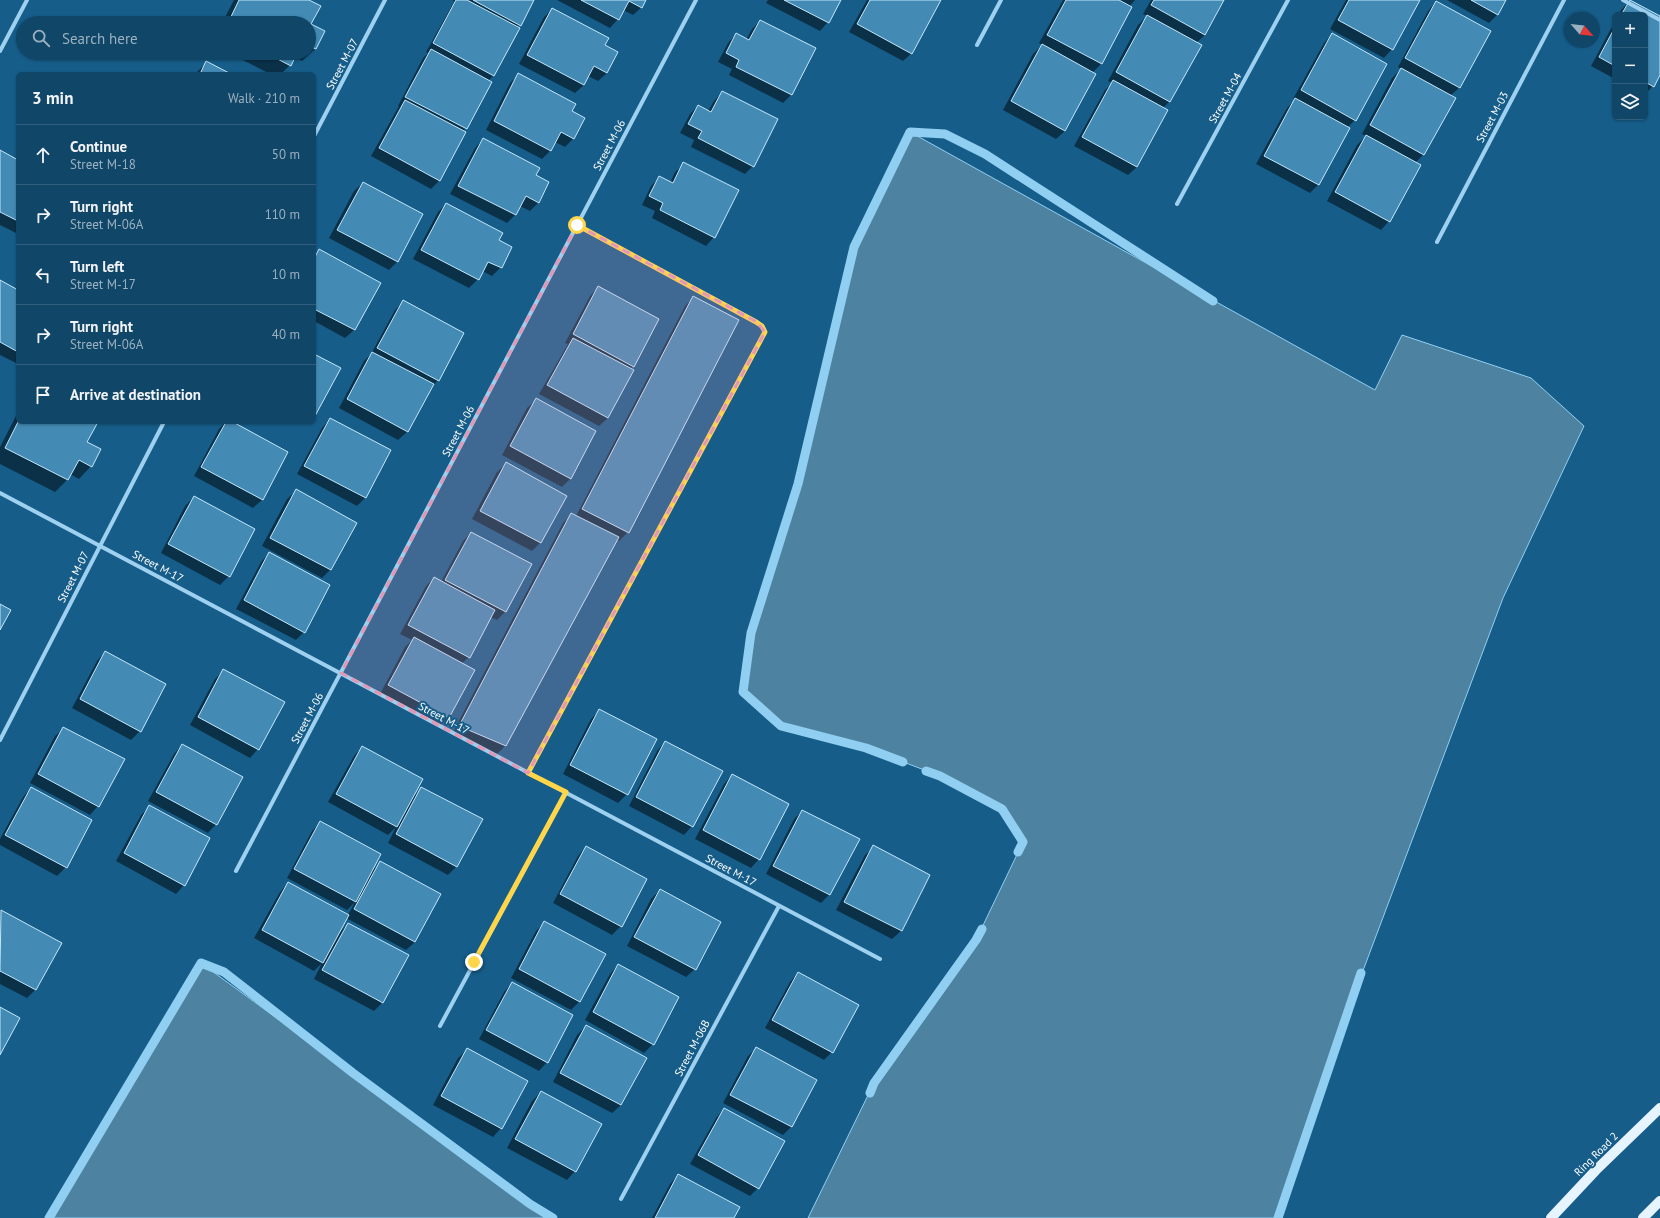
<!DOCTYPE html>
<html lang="en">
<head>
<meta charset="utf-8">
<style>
	:root { --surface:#104668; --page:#194d6e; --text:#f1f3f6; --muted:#9cb1c0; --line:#305e7c }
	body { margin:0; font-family:"PT Sans",sans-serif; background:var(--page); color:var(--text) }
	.controls { position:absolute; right:12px; top:12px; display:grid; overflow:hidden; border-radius:6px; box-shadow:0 1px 3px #0004 }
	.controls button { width:36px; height:36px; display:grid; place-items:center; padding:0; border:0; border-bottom:1px solid var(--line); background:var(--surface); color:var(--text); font:20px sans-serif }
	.compass { position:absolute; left:1564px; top:12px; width:36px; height:36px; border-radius:50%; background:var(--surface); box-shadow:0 1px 3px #0004; rotate:118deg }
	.stop { position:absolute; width:12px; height:12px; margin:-9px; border:3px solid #ffd54a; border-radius:50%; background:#fff }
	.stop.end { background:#ffd54a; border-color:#fff; box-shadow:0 1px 4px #0008 }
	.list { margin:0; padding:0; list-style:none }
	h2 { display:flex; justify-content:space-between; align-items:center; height:52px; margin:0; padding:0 16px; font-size:17px }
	h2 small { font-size:13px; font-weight:400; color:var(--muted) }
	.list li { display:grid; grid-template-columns:26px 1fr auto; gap:12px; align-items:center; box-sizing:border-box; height:60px; padding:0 16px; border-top:1px solid var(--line) }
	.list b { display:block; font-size:15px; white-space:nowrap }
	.list p { margin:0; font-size:13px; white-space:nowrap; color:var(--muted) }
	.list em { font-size:13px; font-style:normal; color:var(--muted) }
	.icon { flex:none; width:22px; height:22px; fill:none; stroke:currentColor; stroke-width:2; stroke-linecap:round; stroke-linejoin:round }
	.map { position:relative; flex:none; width:1660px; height:1218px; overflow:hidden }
	.search { position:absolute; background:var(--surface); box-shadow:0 1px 3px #0004; left:16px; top:16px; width:300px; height:44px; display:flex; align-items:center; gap:10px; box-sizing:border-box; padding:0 14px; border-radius:22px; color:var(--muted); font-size:15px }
	.panel { position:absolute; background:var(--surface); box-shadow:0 1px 3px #0004; left:16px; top:72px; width:300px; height:352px; border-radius:6px }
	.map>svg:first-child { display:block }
	.water { fill:#4e82a1; stroke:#90cff2 }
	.shadow { fill:#0007 }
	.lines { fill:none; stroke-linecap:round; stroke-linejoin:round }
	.stream { stroke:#90cff2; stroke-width:9 }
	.building { fill:#438ab5; stroke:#c4e7fb }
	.street { stroke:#9ed1ef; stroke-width:4 }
	.primary { stroke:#e6f4ff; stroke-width:10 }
	.route { stroke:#ffd54a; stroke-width:5 }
	.marked { fill:#e497b5; fill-opacity:0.2; stroke:#e497b5; stroke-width:3; stroke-dasharray:8 5; stroke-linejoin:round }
	.labels { text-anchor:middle; stroke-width:4; stroke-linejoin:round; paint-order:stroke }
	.street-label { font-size:11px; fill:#fff; stroke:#165d8a }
</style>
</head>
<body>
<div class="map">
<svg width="1660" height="1218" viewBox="0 0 1660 1218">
	<rect width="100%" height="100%" fill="#165d8a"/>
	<g class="water">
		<polygon points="910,132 1375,390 1402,335 1531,378 1584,426 1503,598 1358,984 1277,1218 808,1218 874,1083 976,940 1023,842 1002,809 940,776 864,747 781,726 743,692 751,633 798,484 854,247"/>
		<polygon points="201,963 530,1203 553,1218 49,1218"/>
	</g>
	<g class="shadow">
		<polygon points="234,0 307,0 310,24 324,31 315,49 302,61 294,57 290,65 281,74 270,74 229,53 309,53 309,23 222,23"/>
		<polygon points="453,0 533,0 517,28 494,75 488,81 491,82 463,132 440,180 431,189 371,156 399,106 398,106 423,58 428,53 426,52 454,2"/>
		<polygon points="557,0 645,0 642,7 633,15 623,10 618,19 610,28"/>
		<polygon points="768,0 840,0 828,22 820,31 766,3"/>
		<polygon points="867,0 940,0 912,53 903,61 849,32"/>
		<polygon points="1063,0 1135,0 1129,7 1131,8 1101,64 1092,73 1065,131 1056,139 1003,110 1033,54 1042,45 1039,43"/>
		<polygon points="1151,0 1223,0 1205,35 1196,43 1170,101 1163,108 1137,167 1128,175 1074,146 1105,90 1112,83 1108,81 1138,25 1147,16 1143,14"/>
		<polygon points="1346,0 1419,0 1392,49 1384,58 1330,29"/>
		<polygon points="1447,0 1505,0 1498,14 1489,23"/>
		<polygon points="1630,1 1660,17 1660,73 1653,86 1645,94 1645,15 1618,15 1621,10"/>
		<polygon points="1436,2 1490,32 1459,88 1450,96 1424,154 1415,163 1389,221 1381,230 1327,201 1357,145 1366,136 1362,134 1392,78 1401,69 1398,67 1428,11"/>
		<polygon points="552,9 604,46 607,73 598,81 588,76 584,85 575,93 519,64 544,17"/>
		<polygon points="760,21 814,48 791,95 783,103 729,75 732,69 718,62 728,43 736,34 746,40 752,29"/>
		<polygon points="1615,21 1615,79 1591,66"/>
		<polygon points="1332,35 1355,120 1347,128 1348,129 1318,185 1310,193 1256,164 1287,108 1295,100 1293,99 1324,43"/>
		<polygon points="206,63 228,74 195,74"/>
		<polygon points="518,75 570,112 583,119 573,139 565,147 555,142 550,151 542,159 486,130 510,83"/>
		<polygon points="722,92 753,166 745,174 691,147 694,140 680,133 690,114 698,106 708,111 714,101"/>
		<polygon points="483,139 535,176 548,183 538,203 530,211 520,206 515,215 507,223 450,194 475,148"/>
		<polygon points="0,151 18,161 18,234 0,225"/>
		<polygon points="684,164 714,237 706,246 652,218 655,211 642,205 651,186 659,178 670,183 675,172"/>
		<polygon points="363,183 422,215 397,262 389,270 329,238 354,191"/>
		<polygon points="446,204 498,240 501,267 492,276 482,271 478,279 469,288 413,259 438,212"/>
		<polygon points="320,251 379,283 354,330 345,338 314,321 314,256"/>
		<polygon points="0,281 18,291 18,364 0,355"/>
		<polygon points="598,287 633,366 630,369 633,371 608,418 599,426 539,394 568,344 565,343 590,296"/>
		<polygon points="693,298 628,532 619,541 617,539 505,746 497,754 452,734 563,523 572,514 576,516 685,306"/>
		<polygon points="404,301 438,380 431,388 407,432 398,440 339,408 364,361 371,354 395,310"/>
		<polygon points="536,400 570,479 562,487 502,455 527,408"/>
		<polygon points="18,412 18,422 95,422 86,442 91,466 79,479 70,474 67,480 55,492 0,464 0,447"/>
		<polygon points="330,419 390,451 365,498 357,506 297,474 322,428"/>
		<polygon points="226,422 230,422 287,452 262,500 253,508 194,476 219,429"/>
		<polygon points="506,464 565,496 540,543 532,551 472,519 497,472"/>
		<polygon points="296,491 330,570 322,578 262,546 287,499"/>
		<polygon points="194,497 254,529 229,576 220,585 161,553 185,506"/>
		<polygon points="471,533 531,565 505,612 497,620 490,617 469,657 461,664 448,717 440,726 380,694 405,647 412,640 400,634 426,586 434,578 441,582 463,541"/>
		<polygon points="269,553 304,632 296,640 236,609 261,562"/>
		<polygon points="105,652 140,731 131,740 72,708 97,661"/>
		<polygon points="224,670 258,749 250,758 190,725 215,679"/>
		<polygon points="599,711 627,794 618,803 563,774 591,719"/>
		<polygon points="64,728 98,806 90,815 30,783 55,736"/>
		<polygon points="665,742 692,826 684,835 629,806 657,751"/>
		<polygon points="182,745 216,824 208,833 148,801 174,754"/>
		<polygon points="362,747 413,797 422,788 481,819 456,867 448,875 388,843 396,827 388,835 328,802 354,756"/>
		<polygon points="732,775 759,859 751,868 695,839 724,784"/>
		<polygon points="31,788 66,867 57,876 0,845 0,839 23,797"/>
		<polygon points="150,806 184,885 176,894 116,861 141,815"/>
		<polygon points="802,811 858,840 829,895 821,903 766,874 794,819"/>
		<polygon points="321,822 371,872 380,863 415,942 406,950 346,918 339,933 348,924 407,955 382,1003 374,1011 314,979 322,963 314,971 254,938 280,892 288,883 348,915 355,902 347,910 287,878 312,831"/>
		<polygon points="586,847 621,926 612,935 553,903 578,856"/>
		<polygon points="874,847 929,876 901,931 892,939 836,910 865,855"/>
		<polygon points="660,890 695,969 686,977 627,946 651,899"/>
		<polygon points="1,911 60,943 35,990 27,998 0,984"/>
		<polygon points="544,923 604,954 579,1002 571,1010 511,978 536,931"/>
		<polygon points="618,965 653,1044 644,1053 585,1020 610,974"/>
		<polygon points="798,973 832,1052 824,1060 765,1028 790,982"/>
		<polygon points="512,983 547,1062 539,1071 479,1039 504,992"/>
		<polygon points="586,1026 646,1058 621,1105 612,1113 553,1082 577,1035"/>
		<polygon points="757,1048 816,1080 791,1127 783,1135 723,1103 748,1056"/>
		<polygon points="467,1050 501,1128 493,1137 433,1105 458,1058"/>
		<polygon points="541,1092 575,1171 567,1180 507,1148 532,1101"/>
		<polygon points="724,1109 758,1188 750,1196 690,1164 716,1118"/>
		<polygon points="678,1175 732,1218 652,1218 670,1184"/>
	</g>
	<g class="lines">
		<g class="stream">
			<polyline points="903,762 866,748 781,726 743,692 751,633 798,484 854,247 910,132 945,134 985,154 1213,301"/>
			<polyline points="926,771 940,776 1002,809 1023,842 1018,852"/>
			<polyline points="870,1093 874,1083 976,940 982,929"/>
			<polyline points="49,1218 201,963 224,972 353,1073 530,1204 553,1218"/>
			<polyline points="1278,1218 1361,973"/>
		</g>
	</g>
	<g class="building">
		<polygon points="239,0 309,0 321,6 311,24 325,31 316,49 309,46 309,23 228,23"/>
		<polygon points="456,0 467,0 520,28 494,76 433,43"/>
		<polygon points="473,0 534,0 521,26"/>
		<polygon points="581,0 646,0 642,8 629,1 619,20"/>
		<polygon points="784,0 841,0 829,23"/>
		<polygon points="870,0 941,0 912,54 857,24"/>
		<polygon points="1066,0 1119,0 1132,7 1102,64 1047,35"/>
		<polygon points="1154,0 1224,0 1205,35 1151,5"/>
		<polygon points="1349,0 1420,0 1393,50 1338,20"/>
		<polygon points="1471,0 1506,0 1498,15"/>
		<polygon points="1630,0 1660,16 1660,75 1654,87 1645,82 1645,15 1621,15"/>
		<polygon points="1436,1 1491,31 1460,88 1405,58"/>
		<polygon points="552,8 609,38 605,45 618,52 607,73 594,66 584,85 527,55"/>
		<polygon points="1147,15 1202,45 1170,102 1116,72"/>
		<polygon points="760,20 816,48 792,95 736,67 739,60 726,53 736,33 749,40"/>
		<polygon points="1615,27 1615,66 1599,57"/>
		<polygon points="1332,33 1387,64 1356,121 1301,90"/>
		<polygon points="1042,44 1096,74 1065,131 1011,101"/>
		<polygon points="431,49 492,82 467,129 405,97"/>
		<polygon points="266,53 297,53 291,66"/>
		<polygon points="206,61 231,74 200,74"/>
		<polygon points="1401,68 1456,98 1424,155 1370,125"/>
		<polygon points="518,73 576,104 572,111 585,118 574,139 561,132 551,151 494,121"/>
		<polygon points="1113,80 1168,110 1137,167 1082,137"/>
		<polygon points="722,91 778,119 754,167 698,138 702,131 688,124 698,105 711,112"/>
		<polygon points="1295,98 1350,128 1319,185 1264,156"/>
		<polygon points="405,100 466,132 440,181 379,148"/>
		<polygon points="1366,135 1421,165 1390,222 1335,192"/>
		<polygon points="483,138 540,168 536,175 549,182 539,203 526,196 516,215 458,186"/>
		<polygon points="0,150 18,160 18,221 0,212"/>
		<polygon points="683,162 739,190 715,238 660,210 663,203 649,196 659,176 673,183"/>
		<polygon points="363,182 423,214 398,262 337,230"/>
		<polygon points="446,203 503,233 499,240 512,247 502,268 488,262 479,280 421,250"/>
		<polygon points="319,249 381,283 355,330 314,309 314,259"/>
		<polygon points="0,280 18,290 18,352 0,342"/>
		<polygon points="598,286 659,319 634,367 573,334"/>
		<polygon points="693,296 739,320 629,533 582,509"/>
		<polygon points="403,300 464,333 439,381 377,348"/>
		<polygon points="573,338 634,370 608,418 547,385"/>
		<polygon points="372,352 434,384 408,432 347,399"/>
		<polygon points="314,354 341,368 315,416 314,416"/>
		<polygon points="536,398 596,431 571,479 510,446"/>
		<polygon points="330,418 391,450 366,498 304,466"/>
		<polygon points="18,422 98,422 87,442 101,449 92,467 79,460 68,480 5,448"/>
		<polygon points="226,422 233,422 288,452 263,500 201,467"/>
		<polygon points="506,462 567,496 541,543 480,511"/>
		<polygon points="296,489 357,523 331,570 270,538"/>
		<polygon points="194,496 255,529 230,577 168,544"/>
		<polygon points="571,513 619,537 506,746 459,726"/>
		<polygon points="471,532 532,564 506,612 445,580"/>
		<polygon points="269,552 330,585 305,633 244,600"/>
		<polygon points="434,577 495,610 470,658 408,625"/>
		<polygon points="0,604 11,610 0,630"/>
		<polygon points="414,637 475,670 449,718 388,685"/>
		<polygon points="105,651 166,684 141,732 80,699"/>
		<polygon points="223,669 285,702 259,750 198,717"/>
		<polygon points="599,709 657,739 628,795 570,765"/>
		<polygon points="63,727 125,759 99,807 38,774"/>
		<polygon points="665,741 723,771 693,827 636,797"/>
		<polygon points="182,744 243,777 217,825 156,792"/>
		<polygon points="362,746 423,779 397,827 336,794"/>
		<polygon points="732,774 789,804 760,860 703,830"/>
		<polygon points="31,787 92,820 67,868 5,835"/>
		<polygon points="421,787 483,819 457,867 396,834"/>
		<polygon points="149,805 210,838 185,886 124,853"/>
		<polygon points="802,810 860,839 830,895 773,866"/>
		<polygon points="320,821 381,854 356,902 294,869"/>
		<polygon points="873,845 930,875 902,931 844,902"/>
		<polygon points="586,846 647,879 622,927 560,894"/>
		<polygon points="380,861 441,894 415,942 354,909"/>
		<polygon points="288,882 349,915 323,963 262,930"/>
		<polygon points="660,889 721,922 696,970 634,937"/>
		<polygon points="1,910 62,943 36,990 0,971"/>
		<polygon points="544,921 606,954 580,1002 519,969"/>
		<polygon points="348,923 409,955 383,1003 322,970"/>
		<polygon points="618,964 679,997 654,1045 593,1012"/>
		<polygon points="798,972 859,1005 833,1053 772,1020"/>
		<polygon points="512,982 573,1015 548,1063 486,1030"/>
		<polygon points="0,1007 20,1018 0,1055"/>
		<polygon points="586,1025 647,1058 621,1105 560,1073"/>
		<polygon points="756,1047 817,1080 792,1127 730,1095"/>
		<polygon points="467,1048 528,1081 502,1129 441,1096"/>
		<polygon points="541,1091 602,1124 576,1172 515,1139"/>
		<polygon points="724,1108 785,1141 759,1189 698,1155"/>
		<polygon points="678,1174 740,1207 734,1218 655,1218"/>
	</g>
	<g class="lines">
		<g class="street">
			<polyline points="1623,0 1660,20"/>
			<polyline points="977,45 1001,0"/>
			<polyline points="0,51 27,0"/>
			<polyline points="314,136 385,0"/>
			<polyline points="1177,204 1288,0"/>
			<polyline points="1437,242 1564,0"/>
			<polyline points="0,493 880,959"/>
			<polyline points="0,740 164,422"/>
			<polyline points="528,773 765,332 762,326 757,322 577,225"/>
			<polyline points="236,871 696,0"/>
			<polyline points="440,1026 566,792"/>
			<polyline points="621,1199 779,906"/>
		</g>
		<g class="primary">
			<polyline points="1551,1218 1596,1170 1660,1108"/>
			<polyline points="1643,1218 1660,1201"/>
		</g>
	</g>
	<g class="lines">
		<polyline class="route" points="474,962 566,792 528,773 765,332 762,326 756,322 577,225"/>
	</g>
	<path class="marked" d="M577,225L757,322L765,332L528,773L341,673Z"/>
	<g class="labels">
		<g class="street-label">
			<text transform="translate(342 64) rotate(-62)" y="4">Street M-07</text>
			<text transform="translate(1225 98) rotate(-61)" y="4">Street M-04</text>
			<text transform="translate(1492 117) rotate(-62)" y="4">Street M-03</text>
			<text transform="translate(609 145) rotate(-62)" y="4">Street M-06</text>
			<text transform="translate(458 431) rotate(-62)" y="4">Street M-06</text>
			<text transform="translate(158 566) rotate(28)" y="4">Street M-17</text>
			<text transform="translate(73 577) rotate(-63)" y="4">Street M-07</text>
			<text transform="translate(307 718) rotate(-62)" y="4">Street M-06</text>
			<text transform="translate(444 718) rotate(28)" y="4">Street M-17</text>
			<text transform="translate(731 870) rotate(28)" y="4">Street M-17</text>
			<text transform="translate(692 1048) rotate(-62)" y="4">Street M-06B</text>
			<text transform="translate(1596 1154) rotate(-45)" y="4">Ring Road 2</text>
		</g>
	</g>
</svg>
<div class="controls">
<button>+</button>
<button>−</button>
<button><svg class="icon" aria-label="layers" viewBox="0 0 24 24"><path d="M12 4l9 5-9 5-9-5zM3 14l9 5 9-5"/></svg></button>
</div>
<svg class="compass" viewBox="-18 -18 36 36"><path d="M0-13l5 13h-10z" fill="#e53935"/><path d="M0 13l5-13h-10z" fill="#9cb1c0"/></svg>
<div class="stop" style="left:577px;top:225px"></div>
<div class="stop end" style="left:474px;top:962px"></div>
<div class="search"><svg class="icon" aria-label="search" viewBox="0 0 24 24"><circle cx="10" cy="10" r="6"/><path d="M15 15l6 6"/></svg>Search here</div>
<section class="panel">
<h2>3 min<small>Walk · 210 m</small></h2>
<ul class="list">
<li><svg class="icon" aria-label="ahead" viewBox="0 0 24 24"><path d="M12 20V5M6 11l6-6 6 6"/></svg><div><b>Continue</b><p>Street M-18</p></div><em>50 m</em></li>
<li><svg class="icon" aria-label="right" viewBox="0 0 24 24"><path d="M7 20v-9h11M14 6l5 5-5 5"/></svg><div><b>Turn right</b><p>Street M-06A</p></div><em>110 m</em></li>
<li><svg class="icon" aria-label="left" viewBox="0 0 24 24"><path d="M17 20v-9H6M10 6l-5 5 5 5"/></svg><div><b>Turn left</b><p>Street M-17</p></div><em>10 m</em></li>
<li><svg class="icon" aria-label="right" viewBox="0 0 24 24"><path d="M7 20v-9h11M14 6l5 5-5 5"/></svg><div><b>Turn right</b><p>Street M-06A</p></div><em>40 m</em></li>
<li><svg class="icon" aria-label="arrive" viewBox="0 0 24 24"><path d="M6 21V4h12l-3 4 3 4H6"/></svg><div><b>Arrive at destination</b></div></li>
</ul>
</section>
</div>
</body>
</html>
